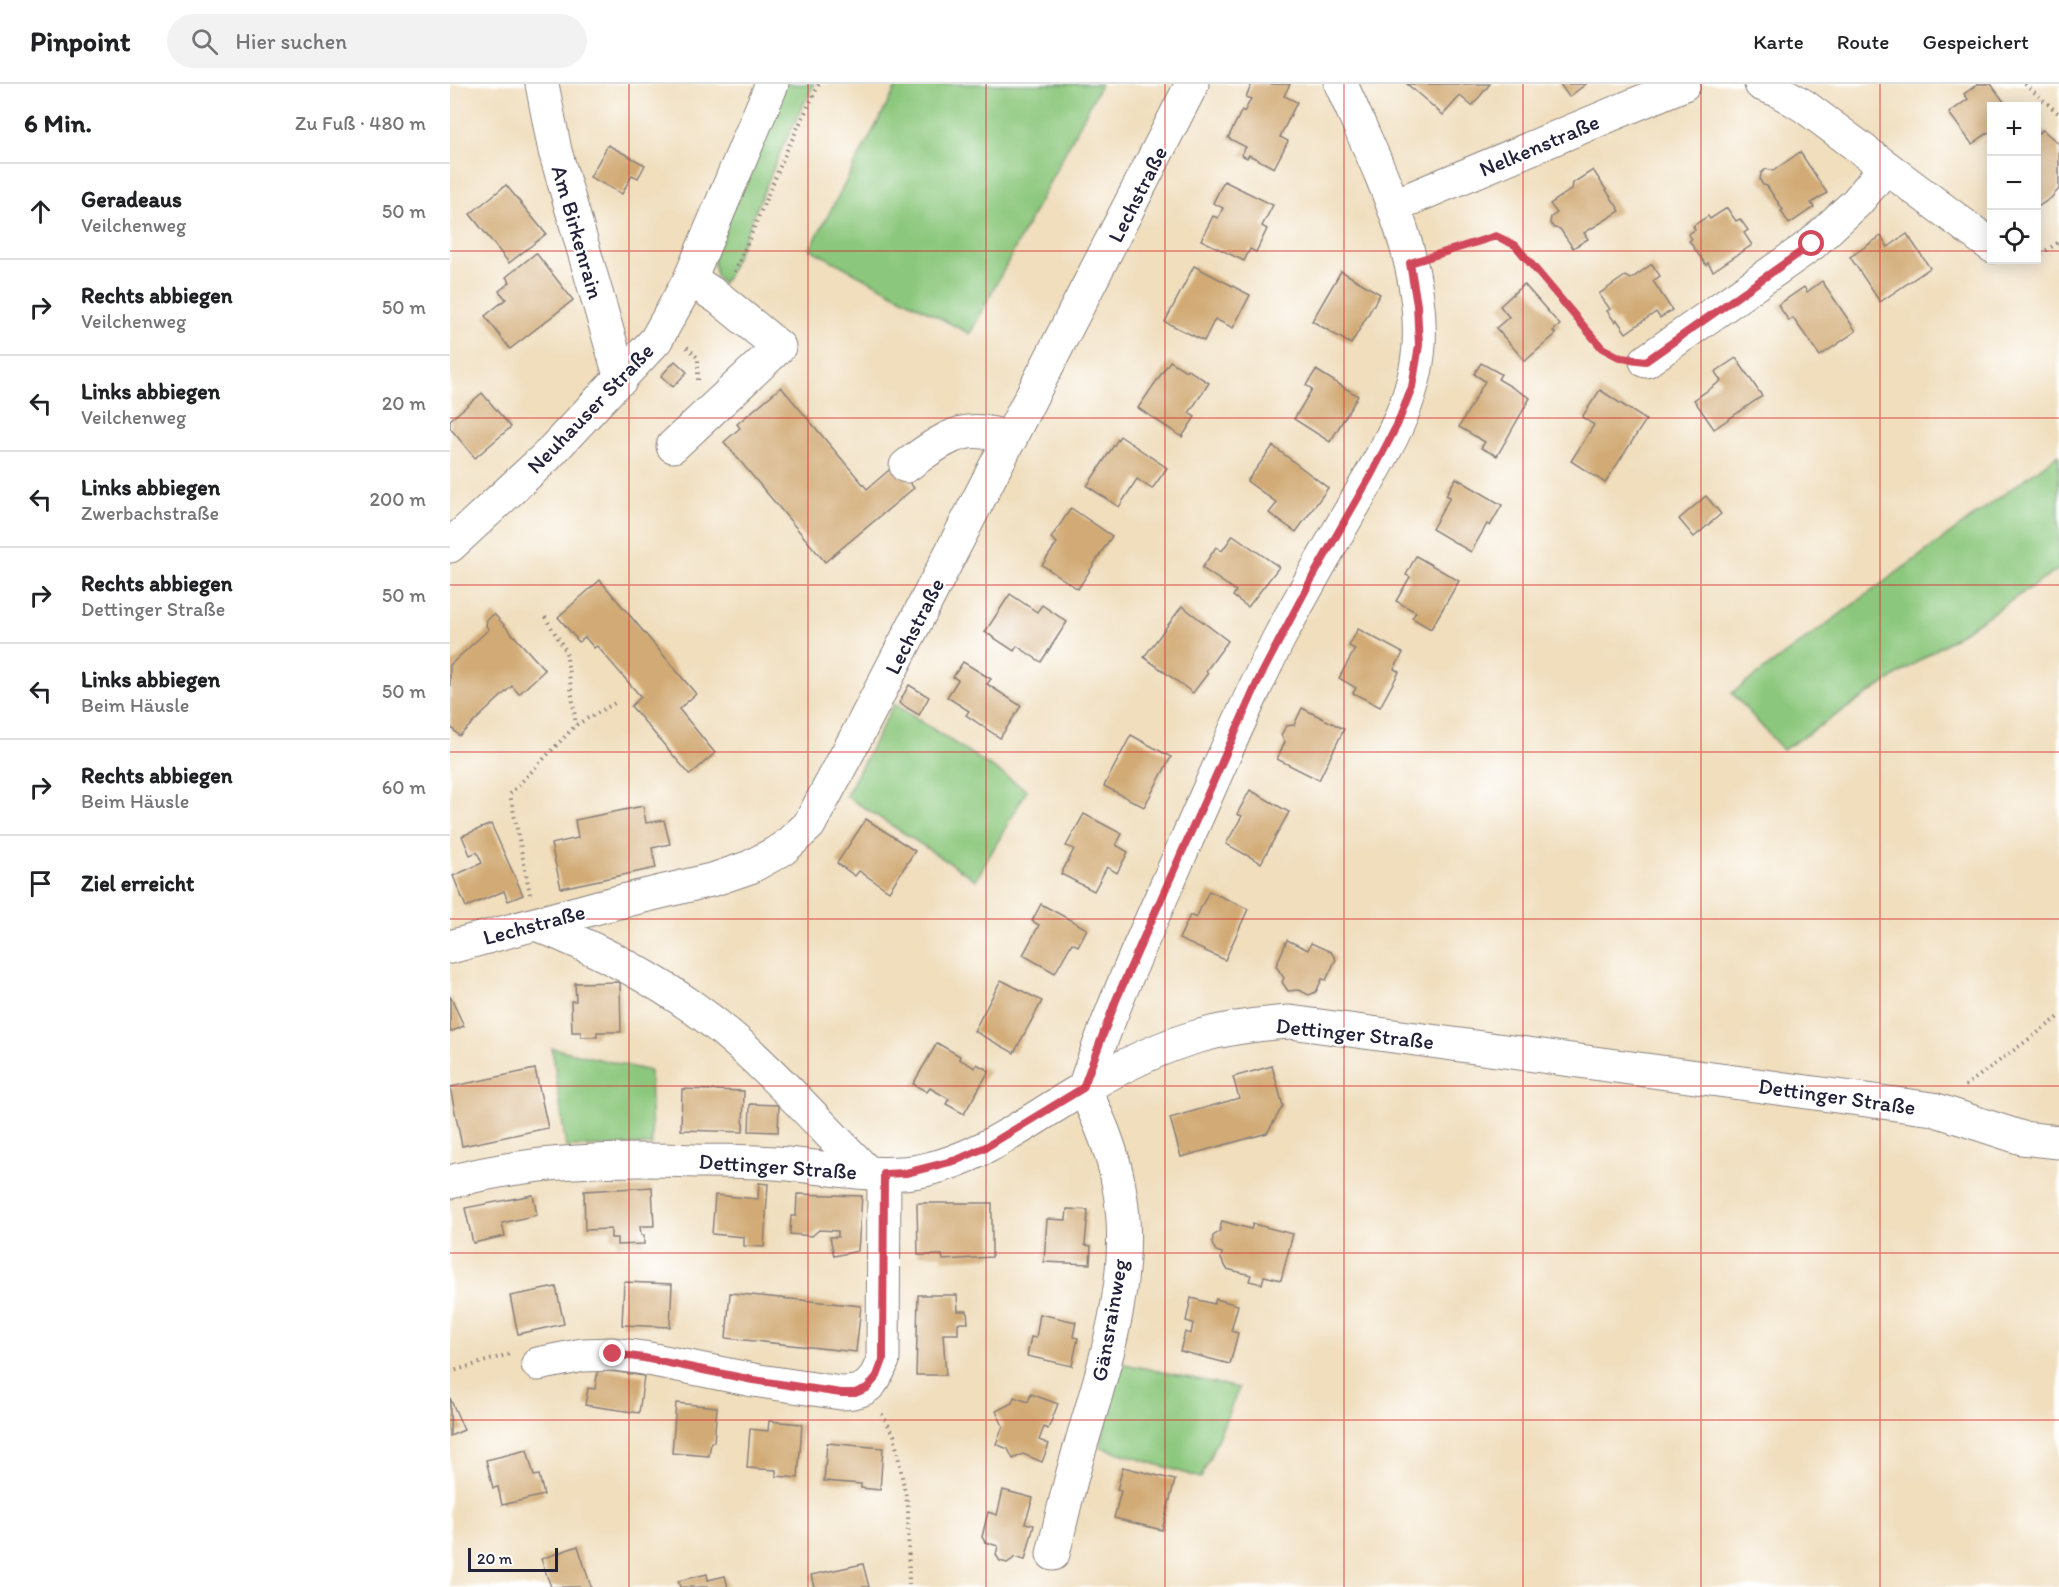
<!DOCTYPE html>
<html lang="de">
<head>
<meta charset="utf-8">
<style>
	:root { --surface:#fff; --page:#f2f2f2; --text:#202124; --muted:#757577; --line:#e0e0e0 }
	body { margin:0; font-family:Itim,sans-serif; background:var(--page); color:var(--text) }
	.controls { position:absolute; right:18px; top:18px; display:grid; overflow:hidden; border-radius:0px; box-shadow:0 3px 15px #0003 }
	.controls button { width:54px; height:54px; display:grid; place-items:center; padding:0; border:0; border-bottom:2px solid var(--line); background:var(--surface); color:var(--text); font:30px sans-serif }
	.scale { position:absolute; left:18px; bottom:15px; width:90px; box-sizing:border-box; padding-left:6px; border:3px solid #22223b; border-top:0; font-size:16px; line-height:21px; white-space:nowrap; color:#22223b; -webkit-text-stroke:4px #fff; paint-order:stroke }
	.stop { position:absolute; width:18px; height:18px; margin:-14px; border:4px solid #d1495b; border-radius:50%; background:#fff }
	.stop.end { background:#d1495b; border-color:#fff; box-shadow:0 2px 6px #0008 }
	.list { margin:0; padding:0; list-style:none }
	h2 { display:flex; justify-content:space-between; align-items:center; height:78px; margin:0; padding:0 24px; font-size:26px }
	h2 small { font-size:20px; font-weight:400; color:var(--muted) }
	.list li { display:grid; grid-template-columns:39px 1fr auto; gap:18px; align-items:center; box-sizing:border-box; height:96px; padding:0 24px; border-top:2px solid var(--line) }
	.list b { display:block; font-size:22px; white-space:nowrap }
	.list p { margin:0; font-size:20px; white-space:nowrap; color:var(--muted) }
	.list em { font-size:20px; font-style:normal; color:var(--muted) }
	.icon { flex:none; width:33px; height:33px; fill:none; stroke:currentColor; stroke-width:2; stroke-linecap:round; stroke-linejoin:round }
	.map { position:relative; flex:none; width:1609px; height:1503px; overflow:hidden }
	header { display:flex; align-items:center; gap:36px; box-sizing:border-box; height:84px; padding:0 30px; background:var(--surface); border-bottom:2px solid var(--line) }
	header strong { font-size:28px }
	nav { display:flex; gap:33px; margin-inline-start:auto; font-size:21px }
	.search { width:420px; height:54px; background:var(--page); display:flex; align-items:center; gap:15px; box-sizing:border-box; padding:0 21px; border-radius:33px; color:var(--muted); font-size:22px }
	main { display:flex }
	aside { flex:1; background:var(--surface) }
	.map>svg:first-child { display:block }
	.green { fill:#8bc77c; stroke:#56745c; stroke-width:1.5 }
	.building { fill:#d1aa75 }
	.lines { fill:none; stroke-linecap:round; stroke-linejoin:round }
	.minor-casing { stroke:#89807c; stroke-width:35 }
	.path { stroke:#89807c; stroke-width:4; stroke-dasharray:1.5 4.5; stroke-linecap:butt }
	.minor { stroke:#fff; stroke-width:33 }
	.route { stroke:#d1495b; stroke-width:8 }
	.grid { fill:none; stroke:#d62828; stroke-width:1.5; stroke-opacity:0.55 }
	.labels { text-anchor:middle; stroke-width:4.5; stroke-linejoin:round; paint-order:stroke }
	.street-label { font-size:22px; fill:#22223b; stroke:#fff }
</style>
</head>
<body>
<header>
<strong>Pinpoint</strong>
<div class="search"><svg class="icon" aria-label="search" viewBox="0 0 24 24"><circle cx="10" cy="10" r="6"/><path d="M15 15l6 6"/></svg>Hier suchen</div>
<nav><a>Karte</a><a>Route</a><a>Gespeichert</a></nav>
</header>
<main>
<aside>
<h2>6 Min.<small>Zu Fuß · 480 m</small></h2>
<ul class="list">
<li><svg class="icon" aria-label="ahead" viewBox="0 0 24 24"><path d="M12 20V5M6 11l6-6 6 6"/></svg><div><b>Geradeaus</b><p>Veilchenweg</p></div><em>50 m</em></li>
<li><svg class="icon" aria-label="right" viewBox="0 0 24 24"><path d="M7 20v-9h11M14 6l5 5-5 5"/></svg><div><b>Rechts abbiegen</b><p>Veilchenweg</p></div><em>50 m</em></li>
<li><svg class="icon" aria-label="left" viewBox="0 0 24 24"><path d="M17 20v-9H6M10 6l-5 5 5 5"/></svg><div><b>Links abbiegen</b><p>Veilchenweg</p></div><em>20 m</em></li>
<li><svg class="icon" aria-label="left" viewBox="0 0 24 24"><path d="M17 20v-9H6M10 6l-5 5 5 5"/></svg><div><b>Links abbiegen</b><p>Zwerbachstraße</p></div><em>200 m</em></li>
<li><svg class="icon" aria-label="right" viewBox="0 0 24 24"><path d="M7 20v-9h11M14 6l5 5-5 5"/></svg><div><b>Rechts abbiegen</b><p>Dettinger Straße</p></div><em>50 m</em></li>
<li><svg class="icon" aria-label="left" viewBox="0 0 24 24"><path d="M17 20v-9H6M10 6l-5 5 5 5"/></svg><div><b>Links abbiegen</b><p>Beim Häusle</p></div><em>50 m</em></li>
<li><svg class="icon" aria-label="right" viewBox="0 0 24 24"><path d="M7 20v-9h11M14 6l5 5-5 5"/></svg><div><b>Rechts abbiegen</b><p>Beim Häusle</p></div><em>60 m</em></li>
<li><svg class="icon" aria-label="arrive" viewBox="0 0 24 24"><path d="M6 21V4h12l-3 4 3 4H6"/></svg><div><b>Ziel erreicht</b></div></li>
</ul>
</aside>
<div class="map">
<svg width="1609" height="1503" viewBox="0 0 1609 1503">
	<rect width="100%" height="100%" fill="#fff"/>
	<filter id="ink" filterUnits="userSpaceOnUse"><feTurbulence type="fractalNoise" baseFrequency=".0167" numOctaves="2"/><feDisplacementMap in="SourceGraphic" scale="12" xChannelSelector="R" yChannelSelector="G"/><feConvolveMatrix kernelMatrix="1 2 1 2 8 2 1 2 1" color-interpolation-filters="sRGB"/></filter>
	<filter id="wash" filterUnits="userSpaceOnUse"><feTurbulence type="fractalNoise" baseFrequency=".008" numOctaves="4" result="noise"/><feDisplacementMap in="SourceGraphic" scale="24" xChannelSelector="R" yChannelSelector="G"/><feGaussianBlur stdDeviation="1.35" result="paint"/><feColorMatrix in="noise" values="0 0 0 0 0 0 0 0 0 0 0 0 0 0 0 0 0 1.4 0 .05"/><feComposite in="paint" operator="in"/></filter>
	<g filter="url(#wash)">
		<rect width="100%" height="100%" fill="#f0debd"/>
		<g class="green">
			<polygon points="335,0 364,0 332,64 278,192 272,200 266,192 263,173"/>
			<polygon points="448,0 651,0 520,250 360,165"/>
			<polygon points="1609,370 1609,485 1333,666 1282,609"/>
			<polygon points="444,620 577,706 526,796 396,712"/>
			<polygon points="102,964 200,987 202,1061 116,1063"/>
			<polygon points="670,1279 789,1304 751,1394 650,1363"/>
		</g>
		<g id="blocks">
			<g class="building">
				<polygon points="802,0 840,0 834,12 847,18 830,53 838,57 824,84 799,71 797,74 791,71 796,63 778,54 792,26 794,28 801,15 796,13"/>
				<polygon points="957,0 1040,0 1022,22 1010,12 993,31"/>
				<polygon points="1110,0 1136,0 1119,13"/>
				<polygon points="1528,0 1541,0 1557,22 1542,22 1542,46 1522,60 1499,29 1518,15 1514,10"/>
				<polygon points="1593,46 1609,60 1609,105 1601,114 1586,124 1586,50"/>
				<polygon points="158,61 195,81 188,94 182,91 172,110 140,93"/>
				<polygon points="1350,68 1377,109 1361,119 1364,123 1339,140 1331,127 1333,126 1317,102 1313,101 1310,96 1311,89 1316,85 1323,87"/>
				<polygon points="1143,86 1170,127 1134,149 1138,155 1123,164 1110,145 1104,144 1100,139 1101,133 1107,129 1100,120 1122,105 1123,99"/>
				<polygon points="774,97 823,121 812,142 817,145 806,168 800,165 794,177 751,156 763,132 768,134 773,124 763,119"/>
				<polygon points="56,101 96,150 59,179 20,130"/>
				<polygon points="1277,124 1286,137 1290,135 1298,146 1294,149 1302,161 1263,187 1258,179 1256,181 1239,157 1242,155 1238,150 1245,146 1243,142 1258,132 1260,135"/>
				<polygon points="1457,150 1480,184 1430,218 1400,173 1431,152 1438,163"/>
				<polygon points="86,169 123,216 60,265 35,232 56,215 49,207 60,198 56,193"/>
				<polygon points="1202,180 1210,192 1203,197 1222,226 1210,234 1206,228 1176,249 1167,236 1165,238 1157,227 1160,225 1149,210 1175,192 1181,195"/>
				<polygon points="744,182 800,211 783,244 765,235 754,257 715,238"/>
				<polygon points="891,187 930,210 901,260 862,237"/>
				<polygon points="1372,197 1406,247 1370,272 1343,234 1339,237 1328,221 1354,203 1357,208"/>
				<polygon points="1074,200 1110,241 1103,247 1106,250 1075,277 1046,244 1059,233 1050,222"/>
				<polygon points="1286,274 1312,312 1264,345 1244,316 1271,297 1265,288"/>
				<polygon points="225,277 237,288 223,303 211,292"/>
				<polygon points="720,277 736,287 737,285 759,299 739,329 745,333 732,353 688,324"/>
				<polygon points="1031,279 1051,290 1048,295 1080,314 1047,372 1031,364 1035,358 1009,343 1035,297 1024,290"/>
				<polygon points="866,286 908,312 880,358 844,335 862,305 856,301"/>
				<polygon points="331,303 417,405 445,381 464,404 375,478 274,358 290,344 287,340"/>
				<polygon points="1150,306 1196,336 1155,399 1121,377 1144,341 1132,333"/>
				<polygon points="32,309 61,343 25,374 0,344 0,336"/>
				<polygon points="670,352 717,384 702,405 687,395 669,423 637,402"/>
				<polygon points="823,362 878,404 846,448 819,429 827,419 797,397"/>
				<polygon points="1006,394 1052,421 1040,442 1037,440 1021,468 982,445 1000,413 996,411"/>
				<polygon points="1256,412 1271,430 1244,453 1229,435"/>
				<polygon points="621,424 662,452 628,505 592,481 607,459 601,454"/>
				<polygon points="783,451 829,483 798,523 783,512 786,507 752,484 766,463 772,467"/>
				<polygon points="966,472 1009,497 981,545 962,534 966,528 946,517 960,493 956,491"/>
				<polygon points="150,496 246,610 229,625 265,669 240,691 181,622 191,613 147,562 144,564 135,553 129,558 108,533"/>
				<polygon points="560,510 587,528 592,521 617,538 591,578 567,562 564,567 535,548"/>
				<polygon points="732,522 778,557 756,587 758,589 743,609 694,573"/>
				<polygon points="44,530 95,586 69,610 62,602 9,652 0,642 0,581 39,545 36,542 37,536"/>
				<polygon points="908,545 953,569 944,585 949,588 930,623 903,609 906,604 889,594 905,565 899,562"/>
				<polygon points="513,578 541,595 537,600 571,622 550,654 516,631 519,627 497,613 508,596 503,593"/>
				<polygon points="459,601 479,613 469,631 449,619"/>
				<polygon points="852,624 894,645 869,696 827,675 835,658 831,651 836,642 844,641"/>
				<polygon points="681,651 721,673 694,723 654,702"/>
				<polygon points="800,706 839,728 811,779 776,760 792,732 787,730"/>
				<polygon points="193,722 196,739 214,736 220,760 202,764 206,784 111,804 101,760 128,754 125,736"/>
				<polygon points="634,730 672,750 666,761 678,768 667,789 657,783 644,807 611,790 624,765 616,762"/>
				<polygon points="416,735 465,767 439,807 409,787 405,792 387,779"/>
				<polygon points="41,740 73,811 58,817 54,807 16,823 3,792 32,779 27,768 20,771 12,752"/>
				<polygon points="759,807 798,825 775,876 729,855 740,831 746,834"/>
				<polygon points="591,820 637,845 628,862 622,859 605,889 573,871 589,841 582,837"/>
				<polygon points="837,856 858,866 861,859 881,868 886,875 876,896 872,895 866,908 859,911 849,906 838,907 832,898 834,894 826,882"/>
				<polygon points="551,896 592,917 564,969 524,947"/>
				<polygon points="170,898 171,948 147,948 147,953 131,953 131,948 122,948 121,917 126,917 125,899"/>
				<polygon points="0,912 14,942 0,948"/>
				<polygon points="487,959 510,972 509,975 525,984 527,980 539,987 514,1030 496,1020 499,1015 480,1004 477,1008 463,1000"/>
				<polygon points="822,982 833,1022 817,1049 731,1073 720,1034 789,1014 783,993"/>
				<polygon points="85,985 98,1044 12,1062 0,1003"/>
				<polygon points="232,1005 294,1007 293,1048 231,1046"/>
				<polygon points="300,1020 329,1021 328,1048 299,1047"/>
				<polygon points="309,1099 318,1100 314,1163 294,1162 294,1153 262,1150 265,1111 308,1115"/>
				<polygon points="202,1103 204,1142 190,1142 191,1151 194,1151 194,1160 167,1161 167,1154 161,1154 161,1145 135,1146 134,1107"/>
				<polygon points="347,1110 412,1112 408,1167 384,1172 380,1153 388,1153 388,1147 369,1146 362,1152 340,1150 341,1132 346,1132"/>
				<polygon points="83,1111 87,1131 52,1139 55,1152 23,1159 15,1124"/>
				<polygon points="467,1119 542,1119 542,1173 493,1176 492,1171 468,1171"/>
				<polygon points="617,1125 638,1126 635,1161 641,1162 640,1180 594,1178 597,1135 616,1136"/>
				<polygon points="772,1137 801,1145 803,1140 843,1150 831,1196 814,1192 812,1200 799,1197 801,1191 777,1185 771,1175 772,1169 766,1167 762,1160 763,1152 769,1148"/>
				<polygon points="174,1198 222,1200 220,1243 172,1241"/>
				<polygon points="106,1203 114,1240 68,1250 60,1212"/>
				<polygon points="280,1209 411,1222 406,1268 276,1254"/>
				<polygon points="468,1211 507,1211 508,1227 517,1227 518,1239 508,1239 508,1250 493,1250 496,1291 466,1291"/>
				<polygon points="741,1214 764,1220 766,1215 788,1221 781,1247 788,1249 780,1280 730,1267 735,1248 741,1250 743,1239 736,1237"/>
				<polygon points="590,1230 626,1238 623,1253 628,1254 622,1282 577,1272 581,1253 586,1254"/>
				<polygon points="148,1285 194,1292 189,1329 135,1321 138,1304 145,1305"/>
				<polygon points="581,1310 608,1320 598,1345 594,1343 589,1356 599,1360 592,1378 573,1370 563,1375 558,1365 546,1360 553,1342 546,1327 562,1319 564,1313 578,1318"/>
				<polygon points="0,1314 14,1346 0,1352"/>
				<polygon points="226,1319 267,1323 264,1358 261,1358 259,1372 222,1369"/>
				<polygon points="319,1337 352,1340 348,1394 326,1392 326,1386 297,1384 300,1345 318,1347"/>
				<polygon points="377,1359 433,1364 430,1406 411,1404 411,1400 374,1397"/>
				<polygon points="77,1366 84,1392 89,1391 94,1411 52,1421 48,1403 43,1404 36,1376"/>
				<polygon points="673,1383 725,1396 712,1446 664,1434 671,1407 667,1406"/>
				<polygon points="553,1406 583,1414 575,1439 584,1441 575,1476 564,1473 563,1475 557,1479 550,1477 546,1471 548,1462 535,1458 532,1453 538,1428 547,1431"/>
				<polygon points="128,1462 141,1503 101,1503 91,1475"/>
				<polygon points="413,1480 419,1503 364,1503 361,1491"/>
				<polygon points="257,1490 258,1496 275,1492 278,1503 230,1503 228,1497"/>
			</g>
		</g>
	</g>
	<g filter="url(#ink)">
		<use href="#blocks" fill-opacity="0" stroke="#89807c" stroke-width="1.5"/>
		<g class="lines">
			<defs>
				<g id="minor">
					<polyline points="92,0 105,67 171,295"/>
					<polyline points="1311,0 1327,6 1354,22 1542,162"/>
					<polyline points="943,122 1234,0"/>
					<polyline points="1196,277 1362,160 1407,118 1436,83"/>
					<polyline points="223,362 329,263 269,214 240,195"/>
					<path d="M456,382C472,370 498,350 518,348C532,346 548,351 561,354"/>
					<polyline points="0,462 96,373 206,256 240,195 322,0"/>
					<path d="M86,840C158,869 228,906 287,958C333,998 374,1045 417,1088"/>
					<polyline points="0,863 152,822 265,795 300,783 333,765 359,741 412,642 742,0"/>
					<path d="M0,1098C81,1076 165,1074 248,1077C273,1077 299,1077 325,1079C374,1082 425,1096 474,1086C532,1074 581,1035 631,1006C666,985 707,964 746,953C777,944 808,940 840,938L1483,1025L1572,1054L1609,1058"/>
					<path d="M88,1280L133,1271L163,1270L194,1274L303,1296L391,1309C417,1309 424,1300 433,1276L434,1090"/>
					<path d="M603,1470C610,1441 616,1413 624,1385C649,1295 687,1198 669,1103C663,1067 649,1036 634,1004C661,924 696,848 730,771C762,699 793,626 828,556C849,516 872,476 895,436C926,382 965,325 969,261C974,170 926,81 891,0"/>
				</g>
			</defs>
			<use href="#minor" class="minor-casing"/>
			<g class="path">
				<polyline points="1575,0 1609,30"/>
				<polyline points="990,169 1046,152 1065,161 1152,264 1166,271"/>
				<polyline points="1586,173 1609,158"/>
				<polyline points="285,188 337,66 369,0"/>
				<polyline points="237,263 248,274 248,296"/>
				<polyline points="95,533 116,567 126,641"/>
				<polyline points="80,810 60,710 126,641 165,619"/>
				<polyline points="1515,1002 1609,933"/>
				<polyline points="0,1288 59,1270"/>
				<polyline points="432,1330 444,1351 458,1423 459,1503"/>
			</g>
			<use href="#minor" class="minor"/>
		</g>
	</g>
	<g class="lines" filter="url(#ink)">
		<polyline class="route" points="163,1270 194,1274 303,1296 391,1309 405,1309 417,1304 427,1292 433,1276 434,1090 456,1089 507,1076 536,1063 633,1004 666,916 809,595 861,496 921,391 947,341 962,303 969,261 967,221 960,179 1046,152 1065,161 1152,264 1171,274 1196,277 1362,160"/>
	</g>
	<path class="grid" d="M179,0V1503M358,0V1503M536,0V1503M715,0V1503M894,0V1503M1073,0V1503M1251,0V1503M1430,0V1503M0,167H1542M1586,167H1609M0,334H1609M0,501H1609M0,668H1609M0,835H1609M0,1002H1609M0,1169H1609M0,1336H1609"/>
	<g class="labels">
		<g class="street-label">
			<text transform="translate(1089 61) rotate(-23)" y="8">Nelkenstraße</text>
			<text transform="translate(687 110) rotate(-63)" y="8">Lechstraße</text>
			<text transform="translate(128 148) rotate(74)" y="8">Am Birkenrain</text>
			<text transform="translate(140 324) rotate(-46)" y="8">Neuhauser Straße</text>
			<text transform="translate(464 542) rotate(-63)" y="8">Lechstraße</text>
			<text transform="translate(84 840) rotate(-15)" y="8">Lechstraße</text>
			<text transform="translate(905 949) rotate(6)" y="8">Dettinger Straße</text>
			<text transform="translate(1387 1012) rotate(8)" y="8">Dettinger Straße</text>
			<text transform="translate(328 1082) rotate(4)" y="8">Dettinger Straße</text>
			<text transform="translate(659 1236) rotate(-80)" y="8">Gänsrainweg</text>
		</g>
	</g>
</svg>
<div class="controls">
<button>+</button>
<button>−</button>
<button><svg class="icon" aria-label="locate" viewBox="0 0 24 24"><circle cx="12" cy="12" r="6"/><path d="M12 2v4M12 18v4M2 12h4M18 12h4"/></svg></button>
</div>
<div class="scale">20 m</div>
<div class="stop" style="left:1362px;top:160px"></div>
<div class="stop end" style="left:163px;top:1270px"></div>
</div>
</main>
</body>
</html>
